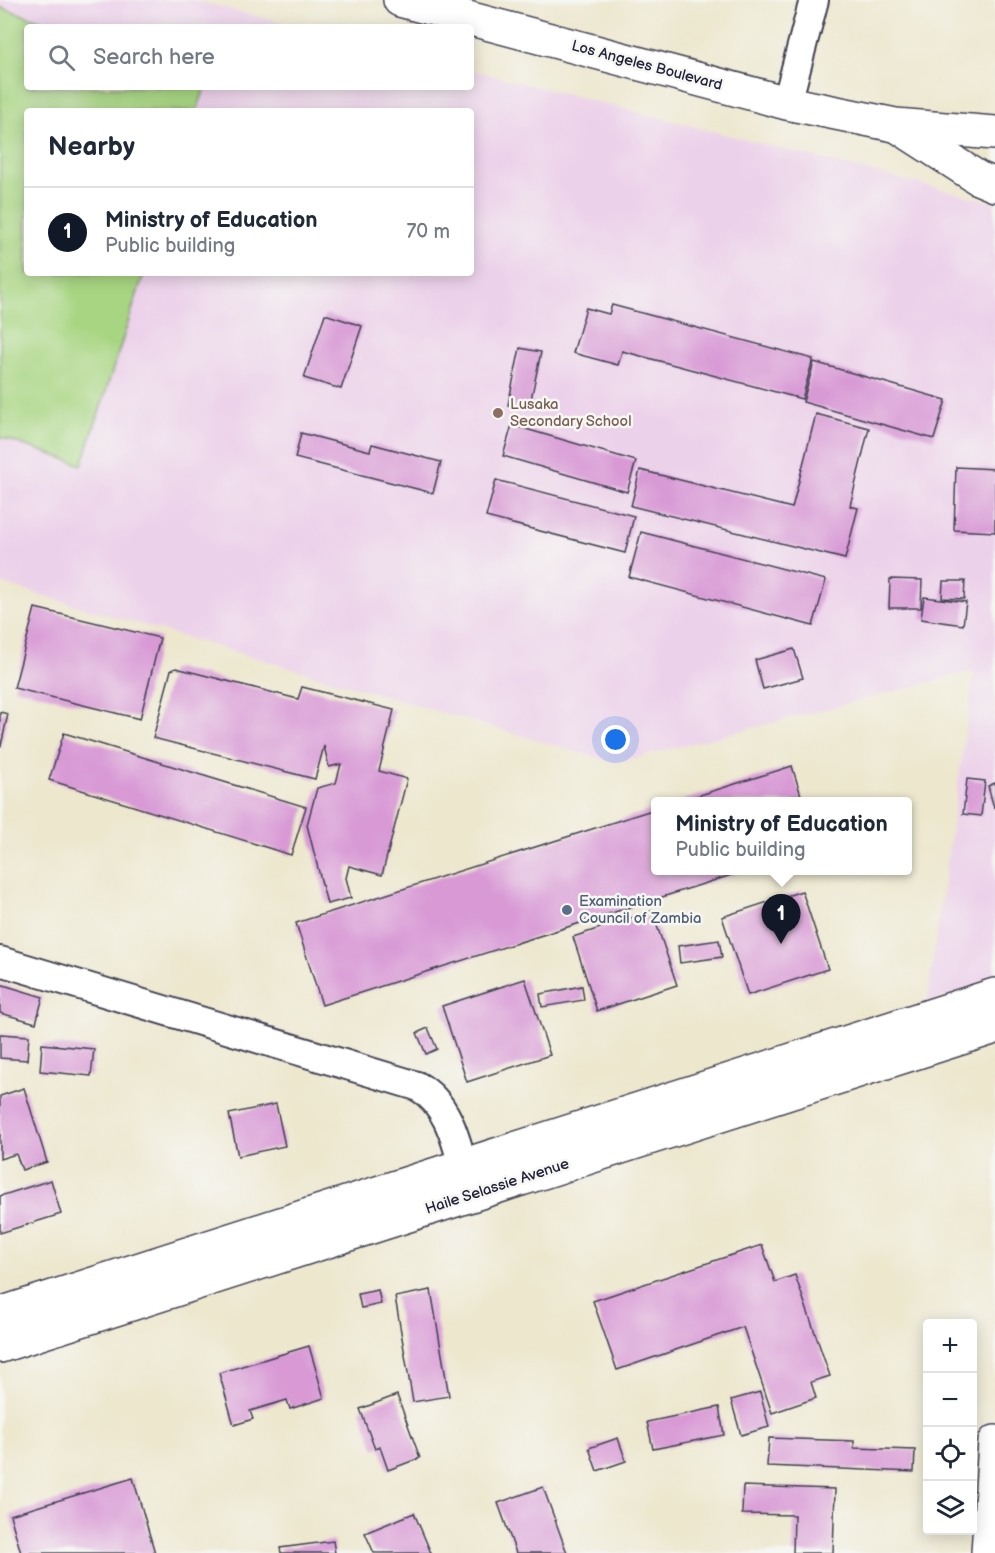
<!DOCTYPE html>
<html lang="en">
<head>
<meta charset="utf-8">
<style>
	:root { --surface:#fff; --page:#f2f2f3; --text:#1f2937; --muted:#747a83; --line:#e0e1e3; --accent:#111827 }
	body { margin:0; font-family:"Balsamiq Sans",sans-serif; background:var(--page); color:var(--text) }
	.controls { position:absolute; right:18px; bottom:18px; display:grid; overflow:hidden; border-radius:6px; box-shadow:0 3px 15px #0003 }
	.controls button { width:54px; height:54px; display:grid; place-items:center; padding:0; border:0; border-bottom:2px solid var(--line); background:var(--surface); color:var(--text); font:30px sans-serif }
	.you { position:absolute; left:616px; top:740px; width:21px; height:21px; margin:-15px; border:4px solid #fff; border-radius:50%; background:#1a73e8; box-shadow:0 0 0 9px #1a73e833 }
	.badge { display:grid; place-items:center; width:39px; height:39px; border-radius:50%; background:var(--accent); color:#fff; font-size:20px; font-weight:700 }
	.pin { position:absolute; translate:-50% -50px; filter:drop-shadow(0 2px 3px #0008) }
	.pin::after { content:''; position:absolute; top:32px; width:21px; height:18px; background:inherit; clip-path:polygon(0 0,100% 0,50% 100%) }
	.popup { position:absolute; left:651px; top:797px; width:261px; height:78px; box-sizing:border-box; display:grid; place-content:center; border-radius:6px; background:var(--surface); filter:drop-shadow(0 2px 4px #0005); font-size:20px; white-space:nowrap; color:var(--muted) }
	.popup b { font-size:22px; color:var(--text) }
	.popup::after { content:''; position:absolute; left:50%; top:100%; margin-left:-12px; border:12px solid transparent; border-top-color:var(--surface) }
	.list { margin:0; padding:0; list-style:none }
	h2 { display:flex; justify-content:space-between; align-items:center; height:78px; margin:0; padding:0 24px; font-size:26px }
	h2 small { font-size:20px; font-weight:400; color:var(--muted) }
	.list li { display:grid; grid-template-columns:39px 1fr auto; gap:18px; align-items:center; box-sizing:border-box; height:90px; padding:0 24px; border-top:2px solid var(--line) }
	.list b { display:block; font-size:22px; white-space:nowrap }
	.list p { margin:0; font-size:20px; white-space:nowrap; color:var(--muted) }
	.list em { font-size:20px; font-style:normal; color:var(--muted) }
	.icon { flex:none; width:33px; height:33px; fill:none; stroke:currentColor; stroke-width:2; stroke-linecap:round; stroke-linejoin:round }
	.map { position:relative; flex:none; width:995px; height:1553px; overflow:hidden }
	.search { position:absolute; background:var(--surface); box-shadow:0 3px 15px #0003; left:24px; top:24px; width:450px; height:66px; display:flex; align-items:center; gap:15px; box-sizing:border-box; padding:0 21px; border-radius:6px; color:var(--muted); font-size:22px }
	.panel { position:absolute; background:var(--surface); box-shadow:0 3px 15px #0003; left:24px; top:108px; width:450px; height:168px; border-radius:6px }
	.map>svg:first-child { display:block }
	.built { fill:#ecd1ea; fill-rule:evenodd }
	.pitch { fill:#a8d582; stroke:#657c5e; stroke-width:1.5 }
	.building { fill:#d899d5 }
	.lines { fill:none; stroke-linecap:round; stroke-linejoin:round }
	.minor-casing { stroke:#404051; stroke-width:32 }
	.major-casing { stroke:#404051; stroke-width:36 }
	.minor { stroke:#fff; stroke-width:28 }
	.major { stroke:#fff; stroke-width:33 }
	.education-dot { fill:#8d6e63; stroke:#f6f6f2; stroke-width:2 }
	.service-dot { fill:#5c6f8a; stroke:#f6f6f2; stroke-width:2 }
	.labels { text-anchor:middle; stroke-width:5; stroke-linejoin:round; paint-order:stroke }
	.street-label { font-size:15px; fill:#22223b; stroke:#f6f6f2 }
	.education-label { font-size:15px; fill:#785e54; stroke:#f6f6f2; text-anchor:start }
	.service-label { font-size:15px; fill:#4e5e75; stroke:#f6f6f2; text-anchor:start }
</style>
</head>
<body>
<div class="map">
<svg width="995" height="1553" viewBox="0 0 995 1553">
	<rect width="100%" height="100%" fill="#f6f6f2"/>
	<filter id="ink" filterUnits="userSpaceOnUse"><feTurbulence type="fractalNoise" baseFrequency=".0167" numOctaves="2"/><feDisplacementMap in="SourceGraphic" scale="12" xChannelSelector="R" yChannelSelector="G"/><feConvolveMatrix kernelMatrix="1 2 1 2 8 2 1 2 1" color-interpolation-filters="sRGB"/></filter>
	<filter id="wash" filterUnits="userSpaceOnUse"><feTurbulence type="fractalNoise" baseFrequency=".008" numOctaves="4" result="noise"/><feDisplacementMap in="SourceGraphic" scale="24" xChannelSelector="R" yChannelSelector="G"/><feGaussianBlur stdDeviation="1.35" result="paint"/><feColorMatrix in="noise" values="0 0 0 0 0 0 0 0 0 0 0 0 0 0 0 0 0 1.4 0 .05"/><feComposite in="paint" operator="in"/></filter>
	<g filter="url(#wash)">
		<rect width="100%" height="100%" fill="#ede7ce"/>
		<path class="built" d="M0,0H193L299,27H27V87H471V70L995,203V981L927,1003L974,671L615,763L0,583ZM27,111H471V273H27Z"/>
		<polygon class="pitch" points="0,7 59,27 27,27 27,87 205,87 197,111 27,111 27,273 144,273 82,465 0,437"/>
		<g id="blocks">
			<g class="building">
				<polygon points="612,305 813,359 802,399 622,351 618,365 573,353 586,308 609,314"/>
				<polygon points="325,314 362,326 341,389 304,378"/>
				<polygon points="520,348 541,352 529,409 508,405"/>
				<polygon points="814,362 946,400 934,439 803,402"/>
				<polygon points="816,414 869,428 850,506 858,508 845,559 631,506 640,470 792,508"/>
				<polygon points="512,425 636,461 627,492 503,456"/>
				<polygon points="301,433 370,451 372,444 441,462 433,493 295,458"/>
				<polygon points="956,467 995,469 995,532 954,530"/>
				<polygon points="496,480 634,516 625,553 486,517"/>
				<polygon points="641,532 826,580 813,626 629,577"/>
				<polygon points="890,579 922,580 921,608 889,608"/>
				<polygon points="943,581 965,581 964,599 942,598"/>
				<polygon points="924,597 966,602 963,625 921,619"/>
				<polygon points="35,608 160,638 140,719 14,688"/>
				<polygon points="794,649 803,678 763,689 755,660"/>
				<polygon points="176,668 298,699 302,687 394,710 379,771 407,779 382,875 349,866 346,878 351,898 327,904 307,825 317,788 336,783 341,764 329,767 324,746 315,779 153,738 171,670"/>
				<polygon points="0,712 8,714 1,746 0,746"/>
				<polygon points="64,733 306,807 291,855 49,780"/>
				<polygon points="792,766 803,802 681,802 681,801"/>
				<polygon points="967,779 985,781 981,816 963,814"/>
				<polygon points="995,783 995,808 994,808 988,786"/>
				<polygon points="655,809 655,870 744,871 322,1005 296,923"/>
				<polygon points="802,891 828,969 748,995 722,917"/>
				<polygon points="652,911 677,985 597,1011 573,937"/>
				<polygon points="719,940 722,957 680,963 678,946"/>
				<polygon points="525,979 550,1055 467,1082 442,1006"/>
				<polygon points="0,984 43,997 36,1023 0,1013"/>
				<polygon points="582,986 584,1000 542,1007 540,994"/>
				<polygon points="428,1028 437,1049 426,1054 417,1033"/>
				<polygon points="0,1034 29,1036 27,1060 0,1058"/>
				<polygon points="42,1044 94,1049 91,1076 40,1071"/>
				<polygon points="24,1088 47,1162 22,1170 16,1154 0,1159 0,1096"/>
				<polygon points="276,1104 285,1146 238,1156 229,1114"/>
				<polygon points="51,1180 61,1214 0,1233 0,1196"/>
				<polygon points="762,1245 775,1282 795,1275 830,1376 811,1382 816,1398 772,1413 743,1327 617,1370 593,1301"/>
				<polygon points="378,1290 381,1304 361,1308 358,1294"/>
				<polygon points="431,1290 449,1396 413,1402 395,1297"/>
				<polygon points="309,1346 324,1398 290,1409 287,1400 250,1411 253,1419 234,1425 219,1373"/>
				<polygon points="760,1392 769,1427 741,1435 731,1400"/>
				<polygon points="397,1395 420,1458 388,1470 380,1447 375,1449 360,1409"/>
				<polygon points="719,1407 724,1435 653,1449 647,1422"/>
				<polygon points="618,1438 626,1461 597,1471 589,1448"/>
				<polygon points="769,1438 854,1441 854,1448 915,1450 914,1472 767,1466"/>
				<polygon points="133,1478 155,1553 21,1553 10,1515"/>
				<polygon points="743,1486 835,1489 833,1553 793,1553 794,1515 742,1514"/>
				<polygon points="543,1487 567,1553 516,1553 498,1503"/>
				<polygon points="414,1513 431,1553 374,1553 365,1533"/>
				<polygon points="333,1541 335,1553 281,1553 280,1548"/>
			</g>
		</g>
	</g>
	<g filter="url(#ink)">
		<use href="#blocks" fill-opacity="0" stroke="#404051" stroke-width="1.5"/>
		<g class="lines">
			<defs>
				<g id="minor">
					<polyline points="787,103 814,0"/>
					<path d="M0,961L417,1086C452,1105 458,1151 469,1187"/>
				</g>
				<g id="major">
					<polyline points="400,0 787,103 895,125 995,133"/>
					<polyline points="899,127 978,178 995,185"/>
					<polyline points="0,1314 995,995"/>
					<polyline points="0,1346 995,1027"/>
					<polyline points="988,1553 995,1442"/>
				</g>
			</defs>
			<use href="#minor" class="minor-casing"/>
			<use href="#major" class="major-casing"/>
			<use href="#minor" class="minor"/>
			<use href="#major" class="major"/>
		</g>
	</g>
	<circle class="education-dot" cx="498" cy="413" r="6"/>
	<circle class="service-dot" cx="567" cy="910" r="6"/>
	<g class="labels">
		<g class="street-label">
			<text transform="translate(647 65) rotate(15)" y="5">Los Angeles Boulevard</text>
			<text transform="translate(497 1186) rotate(-18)" y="5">Haile Selassie Avenue</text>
		</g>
		<g class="education-label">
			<text x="510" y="409">Lusaka<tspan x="510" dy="17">Secondary School</tspan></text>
		</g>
		<g class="service-label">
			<text x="579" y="906">Examination<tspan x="579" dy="17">Council of Zambia</tspan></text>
		</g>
	</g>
</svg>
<div class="controls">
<button>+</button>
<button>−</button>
<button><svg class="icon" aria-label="locate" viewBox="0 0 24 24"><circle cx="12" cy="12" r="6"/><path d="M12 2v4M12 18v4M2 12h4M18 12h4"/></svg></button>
<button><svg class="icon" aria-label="layers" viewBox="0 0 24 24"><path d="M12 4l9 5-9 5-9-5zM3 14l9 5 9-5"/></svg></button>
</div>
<div class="you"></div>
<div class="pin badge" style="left:781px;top:944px">1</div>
<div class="popup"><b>Ministry of Education</b>Public building</div>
<div class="search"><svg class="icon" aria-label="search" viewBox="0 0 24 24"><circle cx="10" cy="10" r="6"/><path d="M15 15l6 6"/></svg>Search here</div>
<section class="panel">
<h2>Nearby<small></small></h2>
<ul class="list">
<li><span class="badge">1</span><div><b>Ministry of Education</b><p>Public building</p></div><em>70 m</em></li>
</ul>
</section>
</div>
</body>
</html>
